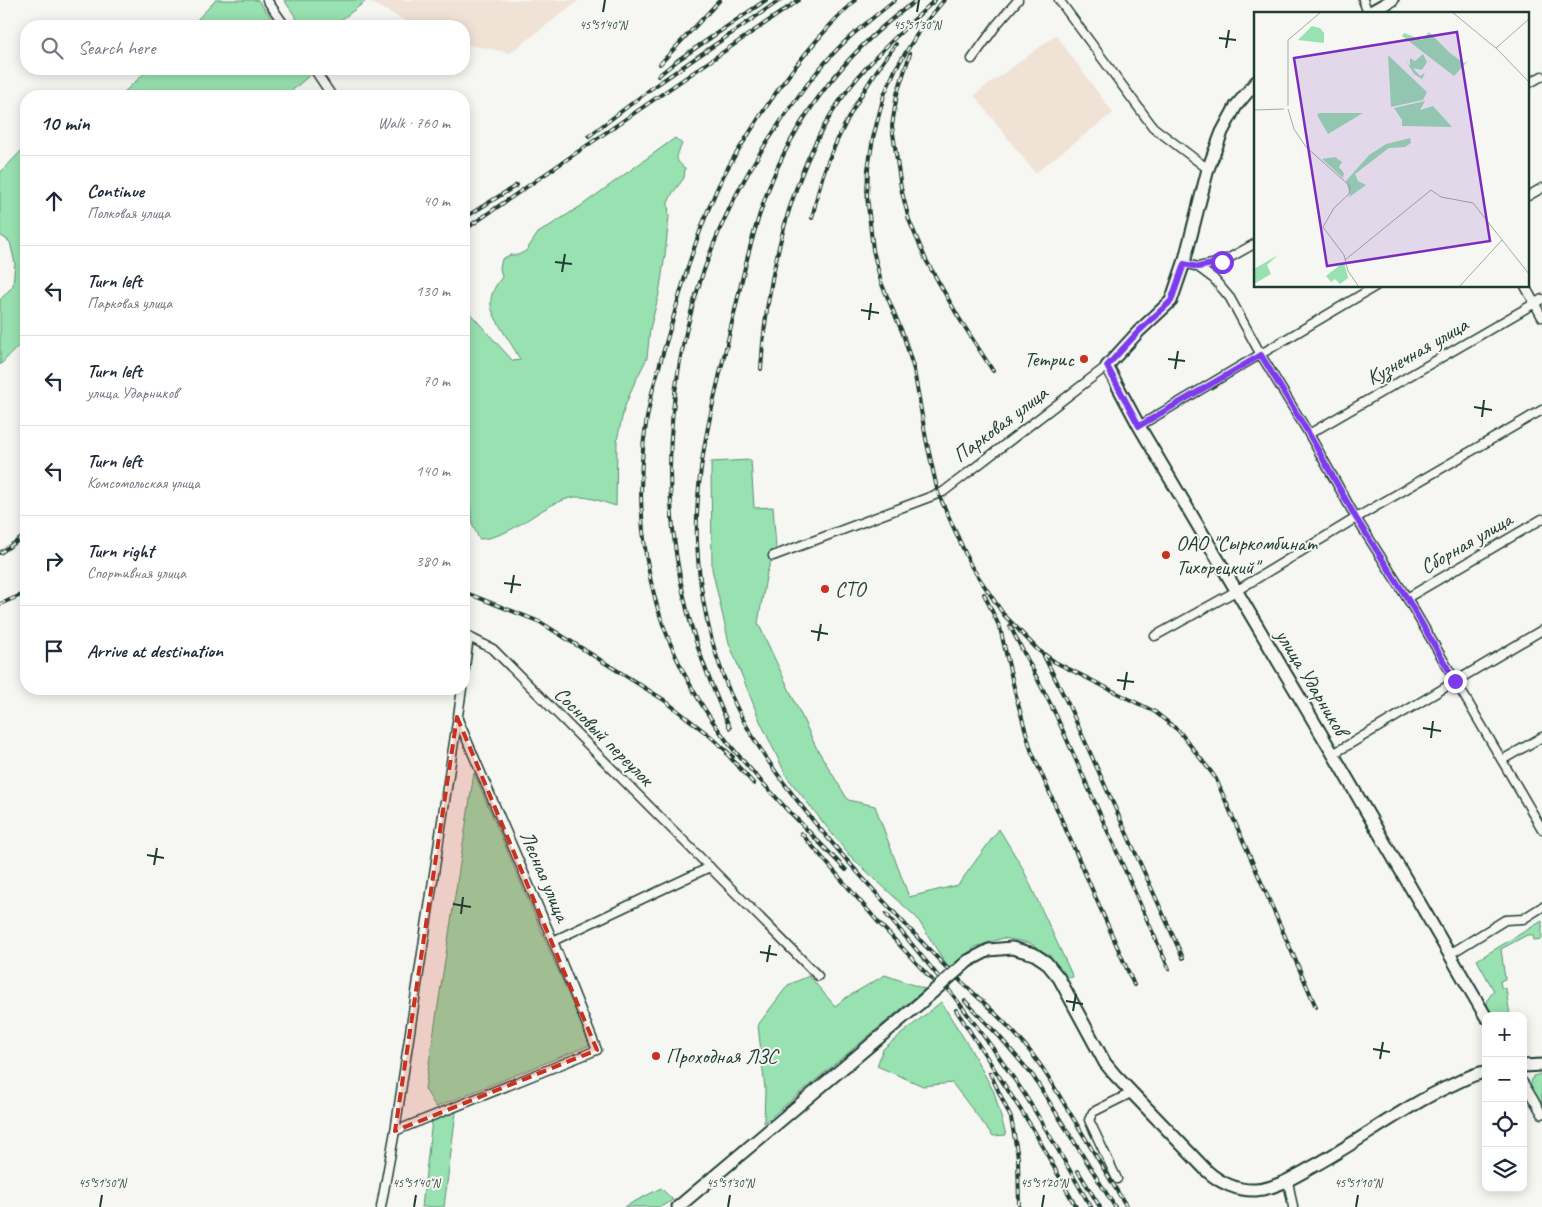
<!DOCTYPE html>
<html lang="en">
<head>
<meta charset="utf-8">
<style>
	:root { --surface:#fff; --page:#f6f6f7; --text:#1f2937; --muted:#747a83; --line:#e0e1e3 }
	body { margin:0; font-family:Caveat,sans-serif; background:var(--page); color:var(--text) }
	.controls { position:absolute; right:15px; bottom:15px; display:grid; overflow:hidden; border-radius:10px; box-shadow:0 2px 12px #0003 }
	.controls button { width:45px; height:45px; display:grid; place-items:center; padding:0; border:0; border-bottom:1px solid var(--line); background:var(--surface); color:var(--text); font:25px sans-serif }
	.stop { position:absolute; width:15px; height:15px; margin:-11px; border:4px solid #7c3aed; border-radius:50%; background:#fff }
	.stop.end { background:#7c3aed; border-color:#fff; box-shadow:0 1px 5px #0008 }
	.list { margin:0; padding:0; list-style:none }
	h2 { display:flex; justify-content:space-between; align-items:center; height:65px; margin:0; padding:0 20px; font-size:21px }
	h2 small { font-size:16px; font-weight:400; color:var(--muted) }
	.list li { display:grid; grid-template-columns:32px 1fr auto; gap:15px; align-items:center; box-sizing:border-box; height:90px; padding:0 20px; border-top:1px solid var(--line) }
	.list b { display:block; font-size:19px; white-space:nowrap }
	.list p { margin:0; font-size:16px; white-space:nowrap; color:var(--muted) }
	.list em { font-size:16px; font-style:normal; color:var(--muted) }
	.icon { flex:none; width:28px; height:28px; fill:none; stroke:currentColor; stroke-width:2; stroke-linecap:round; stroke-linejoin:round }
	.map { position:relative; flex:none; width:1542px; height:1207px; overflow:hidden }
	.search { position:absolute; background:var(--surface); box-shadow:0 2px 12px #0003; left:20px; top:20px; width:450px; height:55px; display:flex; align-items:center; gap:12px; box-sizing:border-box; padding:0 18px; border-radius:20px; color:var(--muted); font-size:19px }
	.panel { position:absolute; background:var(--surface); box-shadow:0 2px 12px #0003; left:20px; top:90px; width:450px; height:605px; border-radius:20px }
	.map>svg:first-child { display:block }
	.built { fill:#f0e3d6 }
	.green { fill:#98e1b0; stroke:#5c8f72 }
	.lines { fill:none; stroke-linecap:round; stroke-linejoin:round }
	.street-casing { stroke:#1f3d34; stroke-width:11 }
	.secondary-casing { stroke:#1f3d34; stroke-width:15 }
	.street { stroke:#f6f6f2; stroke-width:8 }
	.secondary { stroke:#f6f6f2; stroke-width:11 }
	.rail-casing { stroke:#1f3d34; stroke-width:4 }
	.rail { stroke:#f6f6f2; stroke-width:2; stroke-dasharray:5.5; stroke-linecap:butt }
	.secondary-bridge-casing { stroke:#1f3d34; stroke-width:15; stroke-linecap:butt }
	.secondary-bridge { stroke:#f6f6f2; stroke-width:11 }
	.route { stroke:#7c3aed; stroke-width:6 }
	.marked { fill:#c8321e; fill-opacity:0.2; stroke:#c8321e; stroke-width:4; stroke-dasharray:10 6; stroke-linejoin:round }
	.ticks { fill:none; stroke:#1f3d34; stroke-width:2 }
	.poi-dot { fill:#c8321e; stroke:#f6f6f2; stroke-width:2 }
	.labels { text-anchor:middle; stroke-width:4; stroke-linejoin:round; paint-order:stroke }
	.street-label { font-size:21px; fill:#1f3d34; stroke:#f6f6f2 }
	.poi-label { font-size:21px; fill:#1f3d34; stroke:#f6f6f2; text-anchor:start }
	.inset-road { fill:none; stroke:#a0aca6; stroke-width:1 }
	.view { fill:#7b2cbf; fill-opacity:0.15; stroke:#7b2cbf; stroke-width:2.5 }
	.inset-edge { fill:none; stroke:#1f3d34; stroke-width:2.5 }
	.ticks-label { font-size:12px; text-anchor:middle; fill:#1f3d34; stroke:#f6f6f2; stroke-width:4; stroke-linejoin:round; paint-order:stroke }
</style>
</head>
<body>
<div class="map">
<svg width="1542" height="1207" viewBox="0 0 1542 1207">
	<rect width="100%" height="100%" fill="#f6f6f2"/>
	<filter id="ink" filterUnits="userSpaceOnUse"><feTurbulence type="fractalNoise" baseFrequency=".02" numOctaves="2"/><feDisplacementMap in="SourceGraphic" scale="10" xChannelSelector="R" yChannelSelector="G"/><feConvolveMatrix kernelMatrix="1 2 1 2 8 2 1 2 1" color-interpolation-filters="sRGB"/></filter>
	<g filter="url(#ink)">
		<g class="built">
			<polygon points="368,0 579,0 510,53 464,44 464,26 416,26 371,3"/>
			<polygon points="1056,35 1113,113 1035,173 974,95"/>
		</g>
		<g class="green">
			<polygon points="216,0 258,0 277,26 191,26"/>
			<polygon points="284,0 366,0 366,1 333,26 302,26"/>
			<polygon points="149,69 309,69 312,73 286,96 120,96"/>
			<path d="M675,138L682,144C677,156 673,159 685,168L684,178L672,194L668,203L669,217L665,255L659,294L650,329L647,358L633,386L624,409L617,440L616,506C602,502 585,494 570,498C538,506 513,538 479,539L472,523L467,466L464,418V309H466L513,361L520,360C514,346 492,318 491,305C490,293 496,285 502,277L500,268L502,259L510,255H518L526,251L538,233L581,206Z"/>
			<polygon points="26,146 26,338 0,365 0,300 13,286 15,263 10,242 0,235 0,173"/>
			<polygon points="751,460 754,508 773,507 776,548 767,572 758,623 816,747 848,800 875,806 909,897 958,885 999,829 1022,867 1073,977 1065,978 1051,957 1030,943 1003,938 975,947 949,969 917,918 849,855 787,777 760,721 729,643 712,569 711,462"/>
			<polygon points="474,773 590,1045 436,1107 425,1089"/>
			<path d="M1542,921V939L1534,940L1533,935H1527L1501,949L1505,979L1500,981L1501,987L1506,989L1510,1016H1490C1485,1004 1486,1000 1494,991L1477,960Z"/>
			<polygon points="885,975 925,989 764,1123 765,1089 758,1025 788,985 809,976 835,1006 847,997"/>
			<polygon points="941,1002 970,1048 994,1092 1006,1135 993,1136 952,1083 923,1086 877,1066 883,1049"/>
			<polygon points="1542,1074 1542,1107 1530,1086 1533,1076"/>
			<polygon points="456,1112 444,1207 422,1207 432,1120"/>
			<polygon points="661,1188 673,1200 660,1207 624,1207"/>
		</g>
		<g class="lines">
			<defs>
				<g id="street">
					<polyline points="267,0 285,26"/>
					<polyline points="1059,0 1153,127 1208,169"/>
					<polyline points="1363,0 1368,13"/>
					<polyline points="972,59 998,23 1018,0"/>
					<polyline points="314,69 332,96"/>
					<polyline points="1528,84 1542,76"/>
					<polyline points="1528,196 1542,188"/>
					<polyline points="1184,263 1198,267 1214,279 1230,298 1261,355 1309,434 1356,518 1407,598 1542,829"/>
					<polyline points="1198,267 1222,262 1256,243"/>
					<polyline points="1525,286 1542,317"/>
					<polyline points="1139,426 1376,286"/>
					<polyline points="1309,434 1542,299"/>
					<polyline points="773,556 943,492 1107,366"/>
					<polyline points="1407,598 1542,519"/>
					<polyline points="1155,636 1236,591 1356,518 1542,410"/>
					<polyline points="464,675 469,637 493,649 818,976"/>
					<polyline points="1333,754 1542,630"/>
					<polyline points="1502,760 1542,737"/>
					<polyline points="553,941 710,867"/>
					<polyline points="1450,954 1505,920 1523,919 1542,907"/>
					<polyline points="1523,1082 1542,1114"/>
					<polyline points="395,1131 597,1050 553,941 457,717"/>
					<polyline points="1117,1179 1089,1120 1093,1112 1131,1093"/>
					<polyline points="1288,1181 1293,1207"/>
					<polyline points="381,1207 395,1131 462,689"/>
				</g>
				<g id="secondary">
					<polyline points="1367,14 1392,0"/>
					<polyline points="1256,82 1236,106 1222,132 1208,169 1184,263 1171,301 1139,331 1107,366 1139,426 1333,754 1486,1017"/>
					<path d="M968,961L989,950L1012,948L1034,954L1046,962L1059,978L1105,1063L1115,1075L1207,1171C1220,1183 1238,1191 1256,1190C1277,1188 1294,1177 1312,1167C1360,1141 1404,1106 1454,1084C1464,1079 1475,1073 1486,1072"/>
					<polyline points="1523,1066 1542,1065"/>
					<polyline points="678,1207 919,1004"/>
				</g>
			</defs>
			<use href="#street" class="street-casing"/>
			<use href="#secondary" class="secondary-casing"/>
			<use href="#street" class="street"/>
			<use href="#secondary" class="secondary"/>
			<defs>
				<g id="rail">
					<path d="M917,0C854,44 801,109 772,180C755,222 745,266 735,310C718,385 694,463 697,541C699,593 710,645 730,693C751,741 782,782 815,823C856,872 899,919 944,965C975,996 1012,1025 1038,1062C1049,1077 1058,1094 1068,1110C1088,1142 1107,1175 1127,1207"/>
					<polyline points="921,28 896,68 884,95 873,138 868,169 867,196 873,250 881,282 903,334 914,370 926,439 938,493 971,566 1004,615 1015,626 1038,650 1055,662 1155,712 1179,731 1212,773 1216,779 1316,1007"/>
					<polyline points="918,33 921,28 944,0"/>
					<polyline points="910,54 897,94 892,126 901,188 909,220 926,260 959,318 993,371"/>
					<polyline points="660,64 720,0"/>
					<polyline points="658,76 678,60 766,0"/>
					<polyline points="589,136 652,88 780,0"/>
					<polyline points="464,218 517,185"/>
					<path d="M812,218C816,202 819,185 825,169C842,125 867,82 896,44"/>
					<polyline points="464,230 799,0"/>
					<path d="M761,369C766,283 789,175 839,102C866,63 901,32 935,0"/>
					<polyline points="0,553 26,535"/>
					<polyline points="464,592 540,622 664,700 710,736 733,757"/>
					<polyline points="984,594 1000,628 1017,700 1031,750 1134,985"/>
					<polyline points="0,604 26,593"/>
					<polyline points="1010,626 1055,713 1169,969"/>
					<polyline points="1044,656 1069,706 1183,958"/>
					<path d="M730,728C713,690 697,651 687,610C647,446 679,270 775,130C797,97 821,63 851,36C865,24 880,12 895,0"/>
					<polyline points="727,754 754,784"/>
					<polyline points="785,807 846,870"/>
					<path d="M789,812C768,788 745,765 726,740C696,700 671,653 657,606C638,539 636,465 651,397C657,372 665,347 672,322C684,279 696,237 714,196C722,176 733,158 745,140C776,89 812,41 855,0"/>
					<polyline points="801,833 879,923 936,984"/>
					<path d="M886,914C935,970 980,1028 1021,1089C1046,1127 1068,1168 1091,1207"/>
					<polyline points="965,1001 999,1036 1033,1076 1115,1207"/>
					<polyline points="956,1010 1033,1129 1076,1207"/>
					<polyline points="990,1073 1011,1118 1018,1157 1019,1207"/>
					<polyline points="1078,1171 1100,1207"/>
				</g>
			</defs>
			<use href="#rail" class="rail-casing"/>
			<use href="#rail" class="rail"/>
			<defs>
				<polyline id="secondary-bridge" points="919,1004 968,961"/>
			</defs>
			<use href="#secondary-bridge" class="secondary-bridge-casing"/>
			<use href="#secondary-bridge" class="secondary-bridge"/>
		</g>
	</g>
	<g class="lines" filter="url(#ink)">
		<polyline class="route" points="1222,262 1198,267 1184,264 1171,301 1139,331 1107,366 1139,426 1261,355 1309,434 1356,518 1407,598 1455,681"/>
	</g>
	<path class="marked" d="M457,717L597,1050L395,1131Z"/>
	<path class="ticks" d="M603,12L605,0M917,12L919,0M1219,38L1236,40M1226,48L1229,30M555,262L572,264M562,272L565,254M861,310L879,313M869,320L871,303M1168,359L1185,361M1175,369L1178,351M1474,407L1492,410M1482,417L1484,400M504,583L521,585M511,593L514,575M811,631L828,634M818,641L821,624M1117,680L1134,682M1124,690L1127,672M1423,728L1441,731M1431,738L1433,721M147,855L164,858M154,865L157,848M453,904L471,907M461,914L463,897M760,952L777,955M767,962L770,945M1066,1001L1083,1004M1073,1011L1076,994M1373,1049L1390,1052M1380,1059L1383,1042M100,1207L102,1195M414,1207L416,1195M728,1207L730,1195M1042,1207L1044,1195M1356,1207L1358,1195"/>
	<g class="poi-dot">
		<circle cx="1084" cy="359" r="5"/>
		<circle cx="1166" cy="555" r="5"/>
		<circle cx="825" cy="589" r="5"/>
		<circle cx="656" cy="1056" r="5"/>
	</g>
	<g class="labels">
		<g class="street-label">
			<text transform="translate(1417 351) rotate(-30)" y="7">Кузнечная улица</text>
			<text transform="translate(1000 424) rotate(-37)" y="7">Парковая улица</text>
			<text transform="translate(1466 543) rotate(-30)" y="7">Сборная улица</text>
			<text transform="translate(1312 682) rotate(59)" y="7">улица Ударников</text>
			<text transform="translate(604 736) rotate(45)" y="7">Сосновый переулок</text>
			<text transform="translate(545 876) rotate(67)" y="7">Лесная улица</text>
		</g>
		<g class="poi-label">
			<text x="1074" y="366" text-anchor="end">Тетрис</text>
			<text x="1176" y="550">ОАО "Сыркомбинат<tspan x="1176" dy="24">Тихорецкий"</tspan></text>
			<text x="835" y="596">СТО</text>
			<text x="666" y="1063">Проходная ЛЗС</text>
		</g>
	</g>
	<g transform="translate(1254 12)">
		<rect width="275" height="275" fill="#f6f6f2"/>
		<path d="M58,14L66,16L70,21V31L44,28ZM175,20L196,41L210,51L214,49L200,64L148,24L150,21L168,28ZM169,42L173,50L168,58L159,56L166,64L171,61L168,67L160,62L152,49L156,54V46L161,49ZM134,43L173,80L169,88L137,95ZM171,89L166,98L179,94L198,115L148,114V108L140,96ZM65,101H109L74,122L63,103ZM156,126L157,131L151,135L135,136L101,162L104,169L112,173L94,186L96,183L92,169L115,143L132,132ZM81,145L88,150L85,155L90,161L89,166L68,147ZM24,243L13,253L17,262L0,272V257ZM90,250L94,266L86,272L81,267L77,270L72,264Z" fill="#98e1b0"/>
		<path class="inset-road" d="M198,0L243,37L275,70M242,36L275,7M34,94V28L67,0M34,97L40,117L52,135L96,174L95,182L80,196L69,215L90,243L94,259L105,275M0,98L30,97M91,248L177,178L187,185L219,191L275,262M205,275L248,228"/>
		<path class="view" d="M203,20L236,229L73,254L40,46Z"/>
		<rect width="275" height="275" class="inset-edge"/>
	</g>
	<g class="ticks-label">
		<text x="603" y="29">45°51'40"N</text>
		<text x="917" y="29">45°51'30"N</text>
		<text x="102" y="1187">45°51'50"N</text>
		<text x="416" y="1187">45°51'40"N</text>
		<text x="730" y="1187">45°51'30"N</text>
		<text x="1044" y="1187">45°51'20"N</text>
		<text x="1358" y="1187">45°51'10"N</text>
	</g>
</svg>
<div class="controls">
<button>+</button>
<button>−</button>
<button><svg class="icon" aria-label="locate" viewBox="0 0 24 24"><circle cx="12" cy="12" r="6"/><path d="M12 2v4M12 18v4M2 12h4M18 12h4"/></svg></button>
<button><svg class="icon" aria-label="layers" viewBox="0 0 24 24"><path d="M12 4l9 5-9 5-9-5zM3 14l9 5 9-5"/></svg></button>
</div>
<div class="stop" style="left:1222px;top:262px"></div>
<div class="stop end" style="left:1455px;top:681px"></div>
<div class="search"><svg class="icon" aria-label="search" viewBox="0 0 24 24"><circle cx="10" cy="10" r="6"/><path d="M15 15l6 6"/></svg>Search here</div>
<section class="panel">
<h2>10 min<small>Walk · 760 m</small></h2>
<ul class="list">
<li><svg class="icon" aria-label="ahead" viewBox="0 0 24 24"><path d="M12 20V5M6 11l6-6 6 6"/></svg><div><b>Continue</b><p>Полковая улица</p></div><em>40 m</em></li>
<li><svg class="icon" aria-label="left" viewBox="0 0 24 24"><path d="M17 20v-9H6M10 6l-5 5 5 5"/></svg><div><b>Turn left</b><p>Парковая улица</p></div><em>130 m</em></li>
<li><svg class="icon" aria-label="left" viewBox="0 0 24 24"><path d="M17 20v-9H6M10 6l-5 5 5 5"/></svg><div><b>Turn left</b><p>улица Ударников</p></div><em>70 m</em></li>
<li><svg class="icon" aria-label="left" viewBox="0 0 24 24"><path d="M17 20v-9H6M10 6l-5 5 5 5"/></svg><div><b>Turn left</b><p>Комсомольская улица</p></div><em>140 m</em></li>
<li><svg class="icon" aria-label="right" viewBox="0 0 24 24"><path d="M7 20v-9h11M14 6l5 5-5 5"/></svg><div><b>Turn right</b><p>Спортивная улица</p></div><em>380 m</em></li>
<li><svg class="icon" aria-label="arrive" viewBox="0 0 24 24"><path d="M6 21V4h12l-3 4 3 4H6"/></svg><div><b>Arrive at destination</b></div></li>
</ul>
</section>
</div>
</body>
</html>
